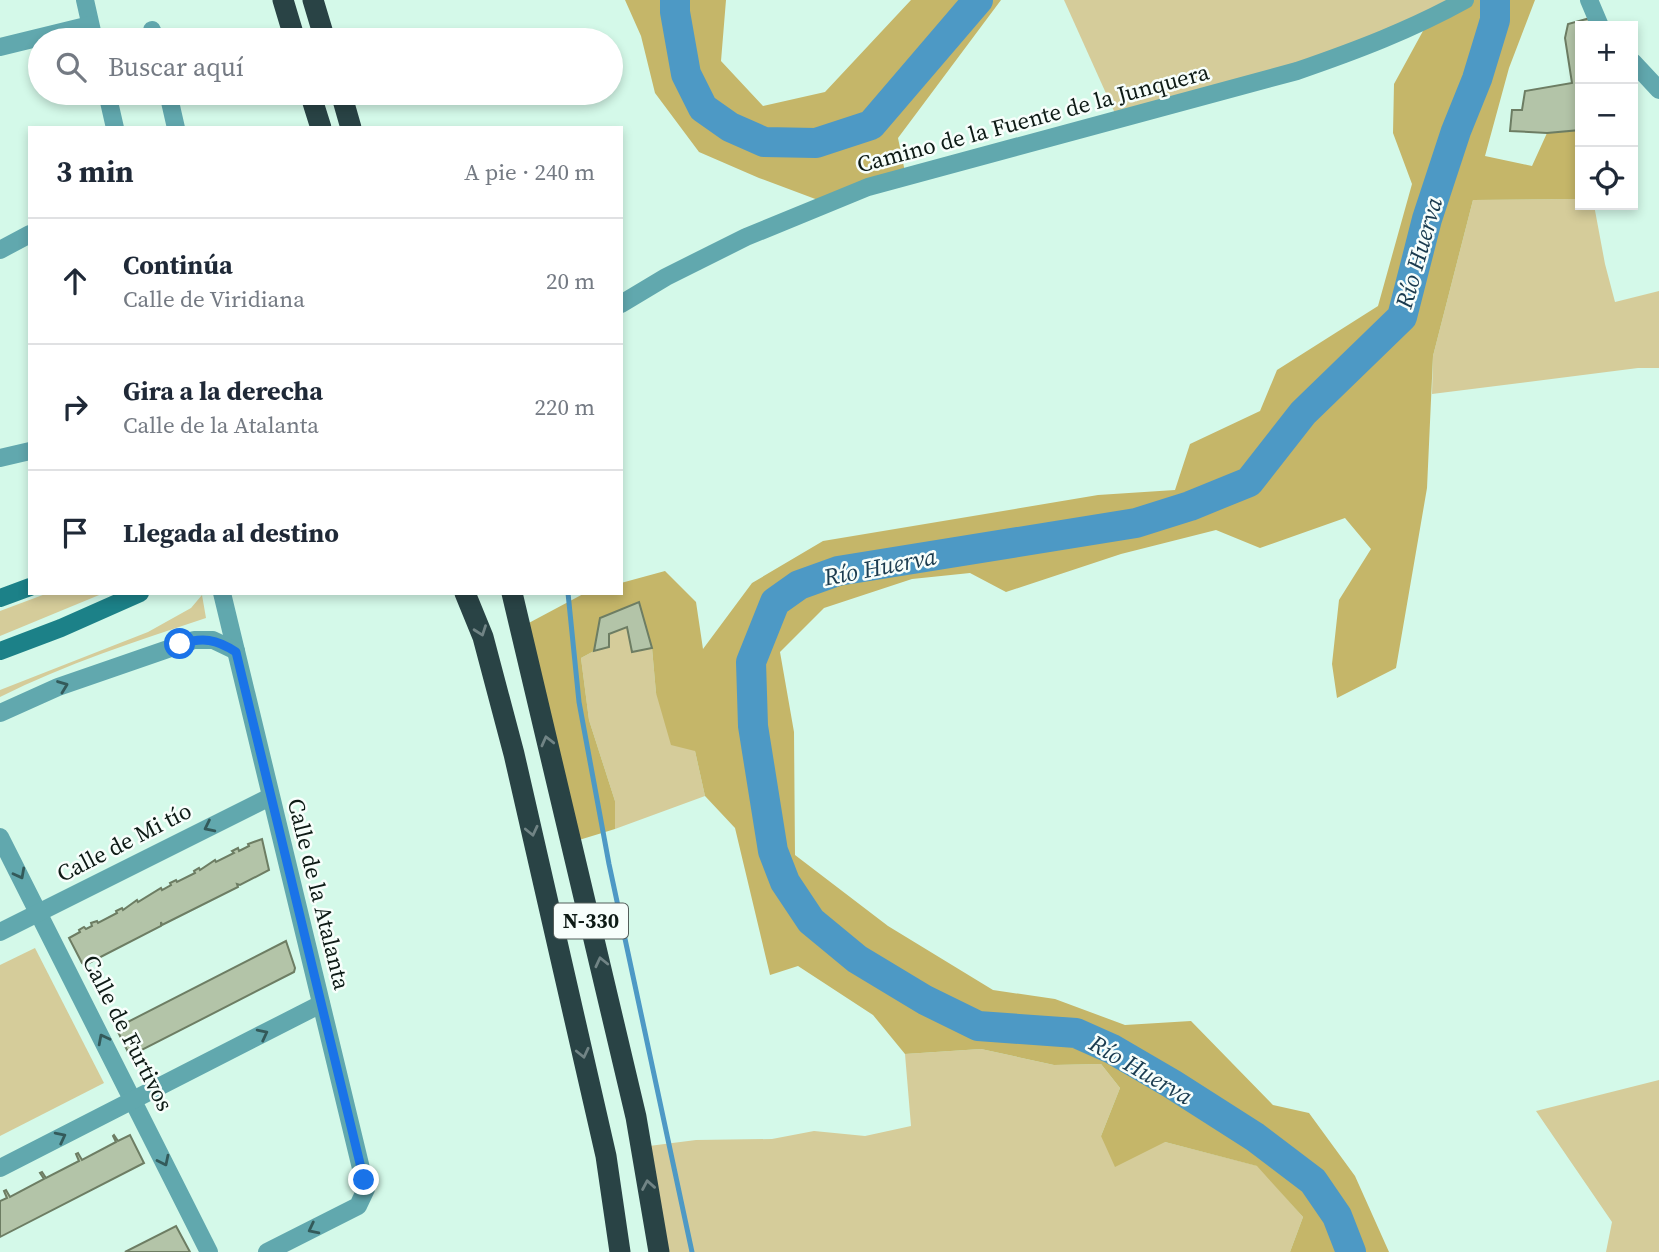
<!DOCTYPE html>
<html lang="es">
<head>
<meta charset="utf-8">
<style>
	:root { --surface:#fff; --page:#f2f2f3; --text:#1f2937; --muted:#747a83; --line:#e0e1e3 }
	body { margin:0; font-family:"Source Serif 4",serif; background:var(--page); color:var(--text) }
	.controls { position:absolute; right:21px; top:21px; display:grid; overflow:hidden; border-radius:0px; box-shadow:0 4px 10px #0003 }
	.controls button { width:63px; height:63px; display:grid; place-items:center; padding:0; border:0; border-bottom:2px solid var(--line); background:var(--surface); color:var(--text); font:35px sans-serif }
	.stop { position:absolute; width:21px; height:21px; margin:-16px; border:5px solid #1a73e8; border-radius:50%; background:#fff }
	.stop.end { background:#1a73e8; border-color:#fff; box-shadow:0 2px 7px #0008 }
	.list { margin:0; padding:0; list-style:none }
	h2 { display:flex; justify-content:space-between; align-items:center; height:91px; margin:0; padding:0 28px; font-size:30px }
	h2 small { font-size:23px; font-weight:400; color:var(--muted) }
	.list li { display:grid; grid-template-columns:46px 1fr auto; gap:21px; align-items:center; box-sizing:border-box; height:126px; padding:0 28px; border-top:2px solid var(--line) }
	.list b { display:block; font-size:26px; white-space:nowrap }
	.list p { margin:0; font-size:23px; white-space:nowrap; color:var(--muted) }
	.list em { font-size:23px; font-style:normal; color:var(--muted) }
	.icon { flex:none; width:38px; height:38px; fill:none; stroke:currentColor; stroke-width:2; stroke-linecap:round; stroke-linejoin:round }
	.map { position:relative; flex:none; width:1659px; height:1252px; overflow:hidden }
	.search { position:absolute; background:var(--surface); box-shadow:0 4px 10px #0003; left:28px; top:28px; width:595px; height:77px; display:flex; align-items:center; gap:18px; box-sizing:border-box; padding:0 24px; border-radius:38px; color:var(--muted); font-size:26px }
	.panel { position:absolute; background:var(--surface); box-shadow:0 4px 10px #0003; left:28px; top:126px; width:595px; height:469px; border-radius:0px }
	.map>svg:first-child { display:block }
	.green { fill:#d5cc9a }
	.forest { fill:#c5b669 }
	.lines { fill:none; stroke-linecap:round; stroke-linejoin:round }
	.stream { stroke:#4d99c5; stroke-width:5 }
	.river { stroke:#4d99c5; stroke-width:30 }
	.building { fill:#b3c4a8; stroke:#6d7d63; stroke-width:2 }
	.street { stroke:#61a8ae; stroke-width:18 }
	.secondary { stroke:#1c8188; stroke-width:18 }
	.highway { stroke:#294345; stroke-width:21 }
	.oneway { stroke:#718485 }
	.oneway2 { stroke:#335a5a }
	.route { stroke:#1a73e8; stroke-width:9 }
	.labels { text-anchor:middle; stroke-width:5; stroke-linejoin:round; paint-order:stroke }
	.shield { fill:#f7fefb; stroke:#535e5a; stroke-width:2 }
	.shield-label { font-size:21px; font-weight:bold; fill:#0d1a15 }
	.street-label { font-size:23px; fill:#0d1a15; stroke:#f7fefb }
	.water-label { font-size:24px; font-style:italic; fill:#1a3b4f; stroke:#f7fefb }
</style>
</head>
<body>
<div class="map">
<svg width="1659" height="1252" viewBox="0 0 1659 1252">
	<rect width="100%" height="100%" fill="#d4f9e9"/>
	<g class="green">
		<polygon points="1064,0 1465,0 1429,20 1118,120"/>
		<polygon points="1580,199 1580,205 1594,205 1605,264 1615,302 1659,291 1659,368 1638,368 1432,394 1433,356 1473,200"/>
		<polygon points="48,593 104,593 0,636 0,611"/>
		<path d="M202,595L206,618C136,641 66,664 0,697V690L148,632L191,608Z"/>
		<polygon points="627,627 632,652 652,648 656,693 695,751 705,796 615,829 615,801 589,720 581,658 594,651 609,647 609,634"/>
		<polygon points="35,948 104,1083 0,1136 0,965"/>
		<polygon points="981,1049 1054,1065 1101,1064 1120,1088 1101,1136 1165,1142 1258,1166 1303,1217 1290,1252 666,1252 649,1146 696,1140 772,1139 814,1131 865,1136 911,1126 905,1054"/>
		<polygon points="1659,1080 1659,1252 1606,1252 1612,1222 1536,1111"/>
	</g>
	<g class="forest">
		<polygon points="625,0 726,0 721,61 763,106 825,92 911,0 1001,0 898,138 906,177 826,203 759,178 699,152 655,93 641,36"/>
		<polygon points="1467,0 1535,0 1509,68 1485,156 1532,166 1547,133 1580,130 1580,199 1473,200 1433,356 1427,488 1396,668 1337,698 1332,664 1339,600 1371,549 1345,518 1260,548 1216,530 1121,554 1006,592 970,573 912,579 824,608 780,652 794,732 795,855 888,926 993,990 1055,999 1125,1025 1191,1021 1273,1105 1309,1113 1355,1176 1389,1252 1290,1252 1303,1217 1257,1166 1165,1142 1115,1167 1101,1136 1120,1088 1101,1064 1054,1065 981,1049 905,1054 873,1015 798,966 770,975 735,828 705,796 695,751 671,745 656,693 652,648 639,602 600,618 594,651 581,658 589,720 615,801 615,829 579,840 525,625 585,593 621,593 621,583 665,571 696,602 703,649 752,583 823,541 1098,495 1175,490 1190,444 1260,411 1277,370 1378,306 1412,184 1393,133 1394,84 1429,20"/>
	</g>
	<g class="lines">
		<polyline class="stream" points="568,593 579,702 609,864 692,1252"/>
		<g class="river">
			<polyline points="675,0 675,12 686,74 703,108 730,127 764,142 816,143 871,125 978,0"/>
			<polyline points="1351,1252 1337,1216 1313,1181 1255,1137 1172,1084 1112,1049 1076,1033 978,1026 925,1000 857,959 811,921 785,882 773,851 753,726 751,662 775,602 799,585 838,571 1136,523 1190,506 1249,482 1303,413 1402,317 1427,219 1456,131 1477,79 1495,20 1495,0"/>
		</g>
	</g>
	<g class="building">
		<polygon points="1590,18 1592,26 1580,26 1580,130 1547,133 1510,131 1512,110 1522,110 1525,91 1572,83 1565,38 1568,24"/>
		<polygon points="639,602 652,648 632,652 627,627 609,634 609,647 594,651 600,618"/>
		<polygon points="262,839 269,870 240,885 237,884 238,887 162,925 161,922 161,926 85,965 82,963 69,938 80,932 79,930 84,927 86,929 92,926 91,923 97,921 98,923 117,913 116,911 122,908 123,910 137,900 138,902 161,888 162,890 171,885 170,883 176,880 177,882 195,873 194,871 199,868 200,870 215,860 216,862 234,853 232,851 238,848 239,851 249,846 248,844"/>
		<polygon points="286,941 295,968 294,972 130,1056 116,1028"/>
		<polygon points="114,1135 118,1141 130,1135 144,1163 0,1237 0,1201 7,1198 4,1191 6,1190 10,1197 44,1179 40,1173 42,1172 46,1178 79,1161 76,1154 78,1153 82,1160 116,1142 113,1136"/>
		<polygon points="176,1226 190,1252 125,1252"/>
	</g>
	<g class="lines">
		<g class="street">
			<polyline points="85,0 94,40"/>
			<polyline points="1589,0 1600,26"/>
			<polyline points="152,30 155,40"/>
			<polyline points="0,47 90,25"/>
			<polyline points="1633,62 1659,90"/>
			<polyline points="107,93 115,128"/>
			<polyline points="168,93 176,128"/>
			<polyline points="0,250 30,234"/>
			<path d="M621,304L666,277L746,237L868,187L1297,71C1355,51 1411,30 1465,0"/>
			<polyline points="0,458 30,451"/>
			<polyline points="222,593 366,1189 358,1206 267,1252"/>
			<polyline points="0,713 58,687 194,640 213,640 236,651"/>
			<polyline points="0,837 209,1252"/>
			<polyline points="0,932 270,797"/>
			<polyline points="0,1168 321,1004"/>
		</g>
		<g class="secondary">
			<polyline points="0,598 30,587"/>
			<polyline points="0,651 61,628 140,593"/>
		</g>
		<g class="highway">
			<polyline points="283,0 295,40"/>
			<polyline points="313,0 325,40"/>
			<polyline points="310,93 321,128"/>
			<polyline points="341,93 351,128"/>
			<polyline points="465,593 483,637 514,754 606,1156 620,1252"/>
			<polyline points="512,593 636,1117 659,1252"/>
		</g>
	</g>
	<defs><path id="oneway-chevron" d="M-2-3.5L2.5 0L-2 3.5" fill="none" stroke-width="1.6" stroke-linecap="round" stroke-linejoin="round" transform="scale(1.75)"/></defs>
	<g class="oneway">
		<use href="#oneway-chevron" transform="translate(481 631) rotate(70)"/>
		<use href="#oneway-chevron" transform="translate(547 741) rotate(-104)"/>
		<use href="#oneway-chevron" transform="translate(532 831) rotate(77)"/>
		<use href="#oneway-chevron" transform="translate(601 962) rotate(-103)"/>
		<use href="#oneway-chevron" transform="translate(583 1053) rotate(77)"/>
		<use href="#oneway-chevron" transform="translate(648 1185) rotate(-100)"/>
	</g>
	<g class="oneway2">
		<use href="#oneway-chevron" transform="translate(63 686) rotate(-21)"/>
		<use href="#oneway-chevron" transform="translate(209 827) rotate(154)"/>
		<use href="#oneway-chevron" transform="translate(20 874) rotate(62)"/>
		<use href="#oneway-chevron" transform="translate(263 1034) rotate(-27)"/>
		<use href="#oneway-chevron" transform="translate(103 1039) rotate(-117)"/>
		<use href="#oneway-chevron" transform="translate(61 1137) rotate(-27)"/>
		<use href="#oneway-chevron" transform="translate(164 1161) rotate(64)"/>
		<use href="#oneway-chevron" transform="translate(313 1229) rotate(153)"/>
	</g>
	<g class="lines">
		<path class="route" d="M180,644C203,637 216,639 236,652L364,1180"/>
	</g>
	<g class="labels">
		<rect class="shield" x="554" y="903.5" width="74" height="35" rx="5"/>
		<g class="shield-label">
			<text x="591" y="928">N-330</text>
		</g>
		<g class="street-label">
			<text transform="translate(1033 118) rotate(-15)" y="8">Camino de la Fuente de la Junquera</text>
			<text transform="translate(124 842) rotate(-27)" y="8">Calle de Mi tío</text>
			<text transform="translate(319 894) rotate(76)" y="8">Calle de la Atalanta</text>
			<text transform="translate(128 1033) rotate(63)" y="8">Calle de Furtivos</text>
		</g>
		<g class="water-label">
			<text transform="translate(1419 253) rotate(-74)" y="8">Río Huerva</text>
			<text transform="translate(880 567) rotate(-11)" y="8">Río Huerva</text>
			<text transform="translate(1141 1070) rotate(30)" y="8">Río Huerva</text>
		</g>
	</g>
</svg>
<div class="controls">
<button>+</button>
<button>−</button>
<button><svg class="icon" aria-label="locate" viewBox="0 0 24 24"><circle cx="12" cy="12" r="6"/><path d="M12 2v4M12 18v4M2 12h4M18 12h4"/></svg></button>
</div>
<div class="stop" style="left:180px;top:644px"></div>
<div class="stop end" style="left:364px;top:1180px"></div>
<div class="search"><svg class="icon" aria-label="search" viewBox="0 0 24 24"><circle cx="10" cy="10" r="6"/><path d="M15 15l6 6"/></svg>Buscar aquí</div>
<section class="panel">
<h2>3 min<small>A pie · 240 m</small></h2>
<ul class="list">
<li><svg class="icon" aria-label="ahead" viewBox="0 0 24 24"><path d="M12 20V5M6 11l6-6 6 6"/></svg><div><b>Continúa</b><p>Calle de Viridiana</p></div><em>20 m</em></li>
<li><svg class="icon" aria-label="right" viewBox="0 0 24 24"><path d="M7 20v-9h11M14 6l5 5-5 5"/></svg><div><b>Gira a la derecha</b><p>Calle de la Atalanta</p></div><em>220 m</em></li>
<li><svg class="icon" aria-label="arrive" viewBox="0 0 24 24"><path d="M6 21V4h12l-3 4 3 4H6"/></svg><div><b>Llegada al destino</b></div></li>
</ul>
</section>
</div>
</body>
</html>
